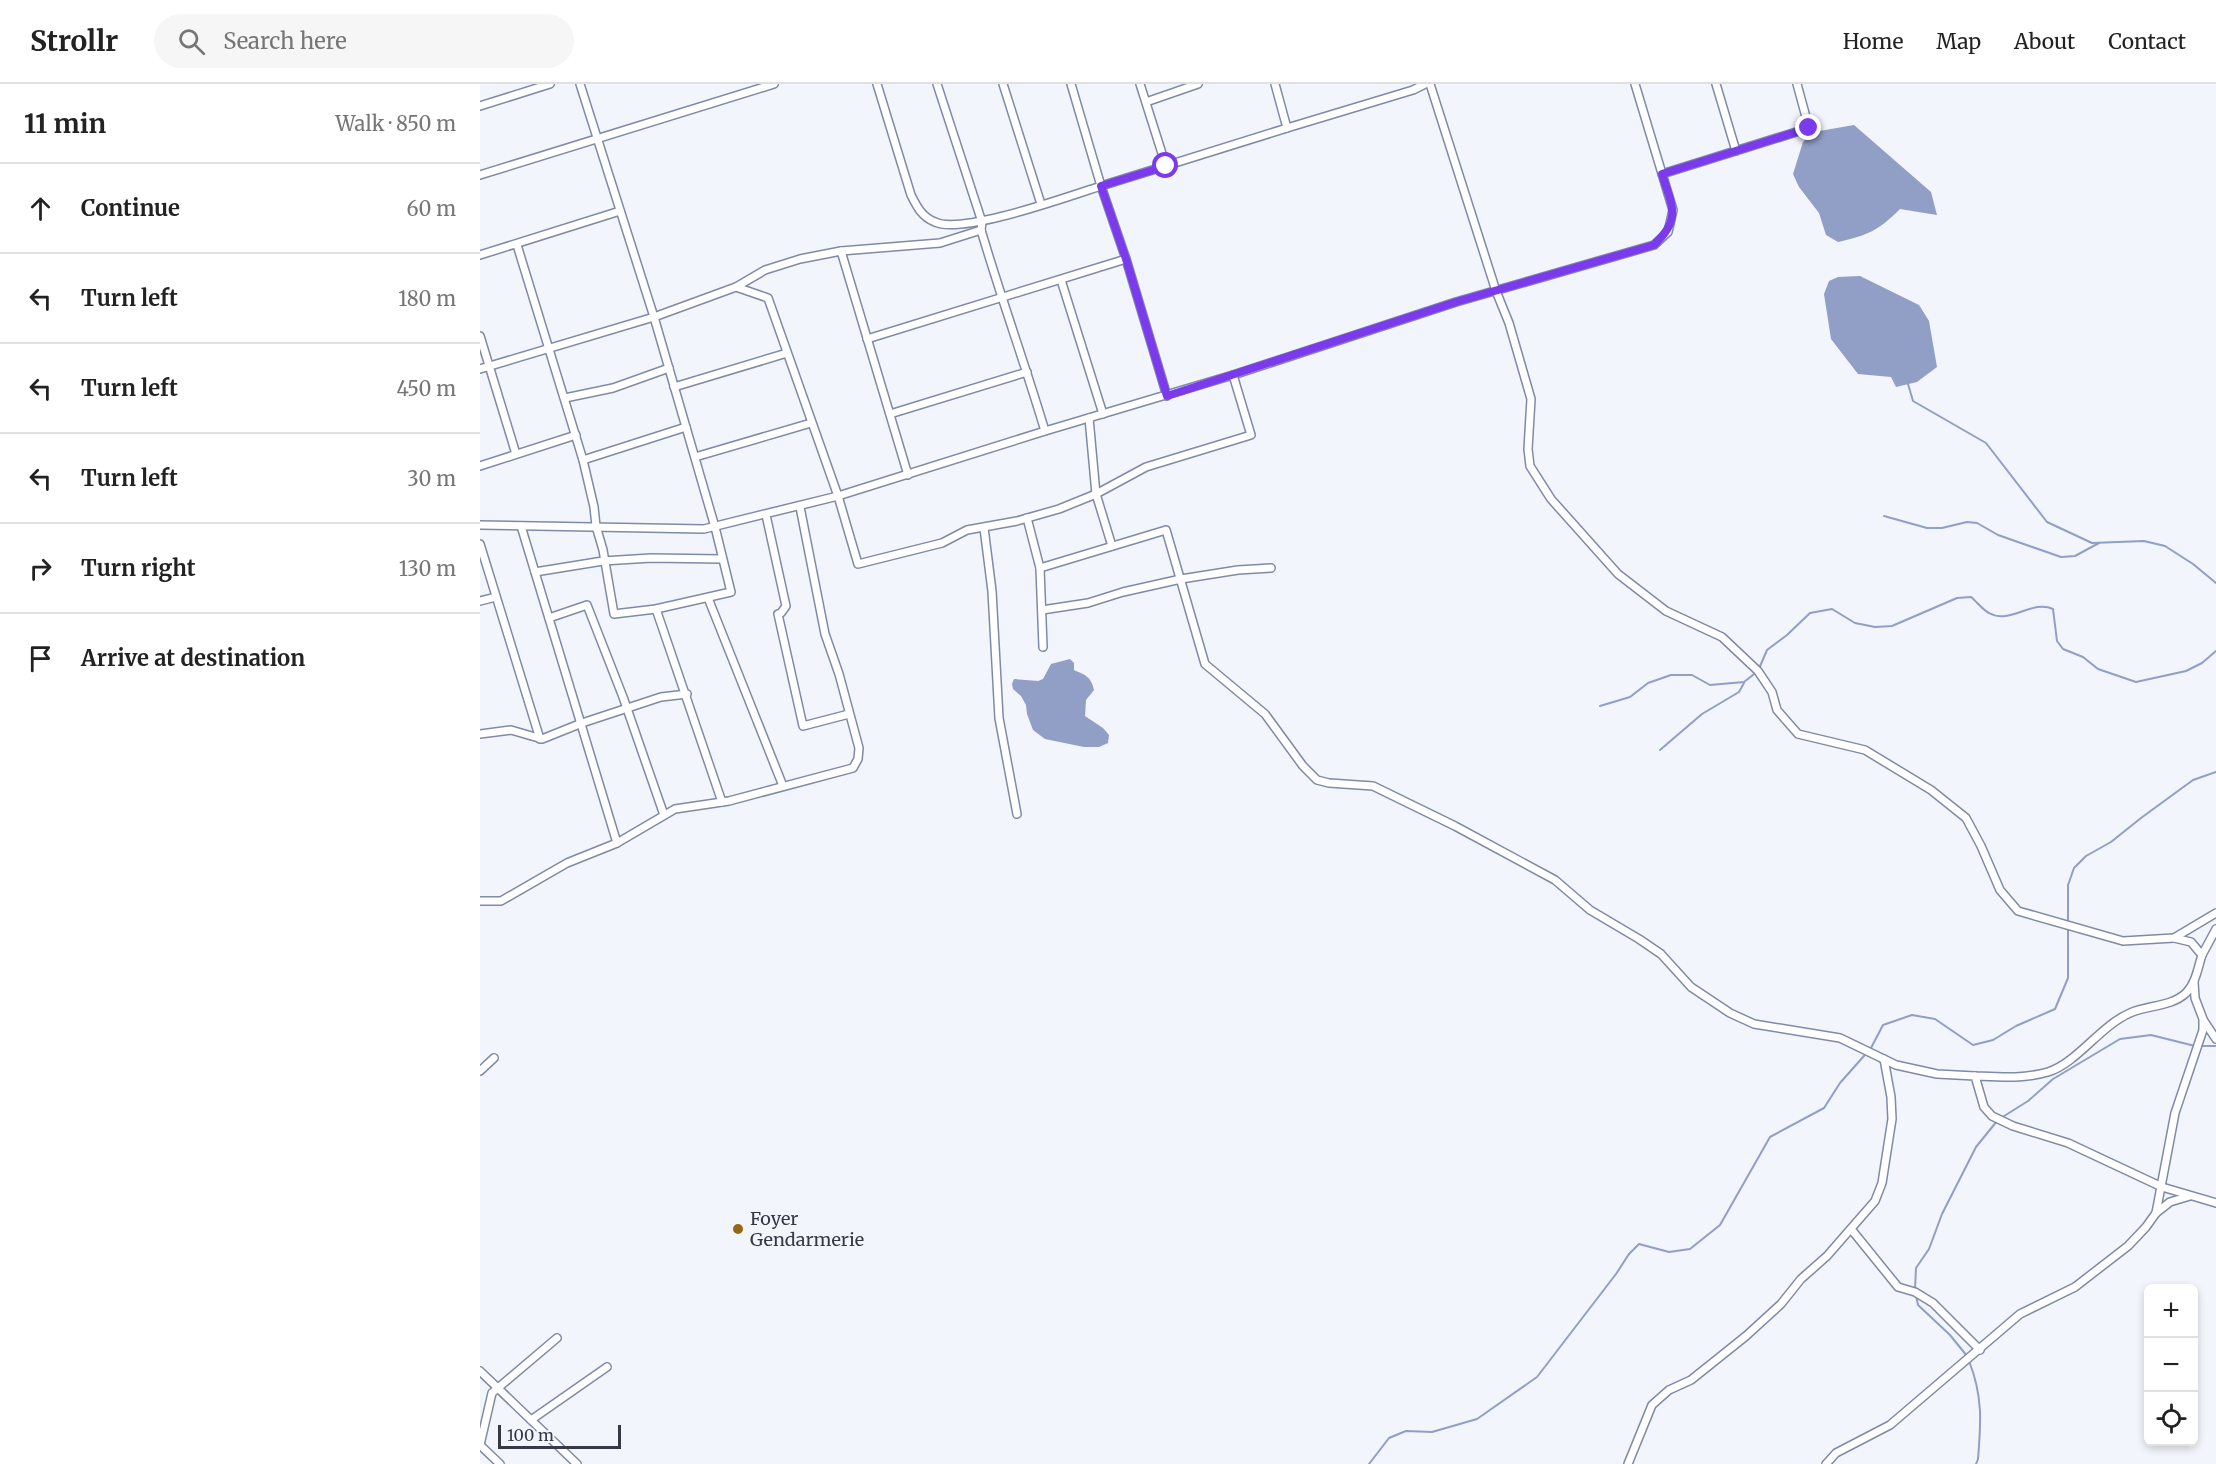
<!DOCTYPE html>
<html lang="en">
<head>
<meta charset="utf-8">
<style>
	:root { --surface:#fff; --page:#f6f6f6; --text:#222; --muted:#767676; --line:#e0e0e0 }
	body { margin:0; font-family:Merriweather,serif; background:var(--page); color:var(--text) }
	.controls { position:absolute; right:18px; bottom:18px; display:grid; overflow:hidden; border-radius:9px; box-shadow:0 3px 9px #0003 }
	.controls button { width:54px; height:54px; display:grid; place-items:center; padding:0; border:0; border-bottom:2px solid var(--line); background:var(--surface); color:var(--text); font:30px sans-serif }
	.scale { position:absolute; left:18px; bottom:15px; width:123px; box-sizing:border-box; padding-left:6px; border:3px solid #343945; border-top:0; font-size:16px; line-height:21px; white-space:nowrap; color:#343945; -webkit-text-stroke:4px #f3f5fc; paint-order:stroke }
	.stop { position:absolute; width:18px; height:18px; margin:-14px; border:4px solid #7c3aed; border-radius:50%; background:#fff }
	.stop.end { background:#7c3aed; border-color:#fff; box-shadow:0 2px 6px #0008 }
	.list { margin:0; padding:0; list-style:none }
	h2 { display:flex; justify-content:space-between; align-items:center; height:78px; margin:0; padding:0 24px; font-size:26px }
	h2 small { font-size:20px; font-weight:400; color:var(--muted) }
	.list li { display:grid; grid-template-columns:39px 1fr auto; gap:18px; align-items:center; box-sizing:border-box; height:90px; padding:0 24px; border-top:2px solid var(--line) }
	.list b { display:block; font-size:22px; white-space:nowrap }
	.list em { font-size:20px; font-style:normal; color:var(--muted) }
	.icon { flex:none; width:33px; height:33px; fill:none; stroke:currentColor; stroke-width:2; stroke-linecap:round; stroke-linejoin:round }
	.map { position:relative; flex:none; width:1736px; height:1380px; overflow:hidden }
	header { display:flex; align-items:center; gap:36px; box-sizing:border-box; height:84px; padding:0 30px; background:var(--surface); border-bottom:2px solid var(--line) }
	header strong { font-size:28px }
	nav { display:flex; gap:33px; margin-inline-start:auto; font-size:21px }
	.search { width:420px; height:54px; background:var(--page); display:flex; align-items:center; gap:15px; box-sizing:border-box; padding:0 21px; border-radius:33px; color:var(--muted); font-size:22px }
	main { display:flex }
	aside { flex:1; background:var(--surface) }
	.map>svg:first-child { display:block }
	.water { fill:#919ec5 }
	.lines { fill:none; stroke-linecap:round; stroke-linejoin:round }
	.stream { stroke:#919ec5; stroke-width:2 }
	.minor-casing { stroke:#7f8aa7; stroke-width:10 }
	.minor { stroke:#fff; stroke-width:7 }
	.route { stroke:#7c3aed; stroke-width:8 }
	.poi-dot { fill:#956815; stroke:#f3f5fc; stroke-width:2 }
	.labels { text-anchor:middle; stroke-width:4.5; stroke-linejoin:round; paint-order:stroke }
	.poi-label { font-size:18px; fill:#343945; stroke:#f3f5fc; text-anchor:start }
</style>
</head>
<body>
<header>
<strong>Strollr</strong>
<div class="search"><svg class="icon" aria-label="search" viewBox="0 0 24 24"><circle cx="10" cy="10" r="6"/><path d="M15 15l6 6"/></svg>Search here</div>
<nav><a>Home</a><a>Map</a><a>About</a><a>Contact</a></nav>
</header>
<main>
<aside>
<h2>11 min<small>Walk · 850 m</small></h2>
<ul class="list">
<li><svg class="icon" aria-label="ahead" viewBox="0 0 24 24"><path d="M12 20V5M6 11l6-6 6 6"/></svg><div><b>Continue</b></div><em>60 m</em></li>
<li><svg class="icon" aria-label="left" viewBox="0 0 24 24"><path d="M17 20v-9H6M10 6l-5 5 5 5"/></svg><div><b>Turn left</b></div><em>180 m</em></li>
<li><svg class="icon" aria-label="left" viewBox="0 0 24 24"><path d="M17 20v-9H6M10 6l-5 5 5 5"/></svg><div><b>Turn left</b></div><em>450 m</em></li>
<li><svg class="icon" aria-label="left" viewBox="0 0 24 24"><path d="M17 20v-9H6M10 6l-5 5 5 5"/></svg><div><b>Turn left</b></div><em>30 m</em></li>
<li><svg class="icon" aria-label="right" viewBox="0 0 24 24"><path d="M7 20v-9h11M14 6l5 5-5 5"/></svg><div><b>Turn right</b></div><em>130 m</em></li>
<li><svg class="icon" aria-label="arrive" viewBox="0 0 24 24"><path d="M6 21V4h12l-3 4 3 4H6"/></svg><div><b>Arrive at destination</b></div></li>
</ul>
</aside>
<div class="map">
<svg width="1736" height="1380" viewBox="0 0 1736 1380">
	<rect width="100%" height="100%" fill="#f3f5fc"/>
	<g class="water">
		<path d="M1374,41L1451,108L1457,131L1420,125C1398,147 1388,151 1358,158L1346,151L1339,129L1319,103L1313,90L1323,58L1334,48Z"/>
		<polygon points="1380,192 1439,221 1449,237 1457,283 1437,298 1416,303 1411,293 1378,290 1351,255 1344,210 1349,197 1358,193"/>
		<path d="M590,575L594,579V586C605,591 611,592 614,606L606,616L605,632L623,644L629,651L628,659L619,663H604L565,655L553,646L547,630L546,621L541,612L533,605L532,600L534,595L558,597L563,595L571,580Z"/>
	</g>
	<g class="lines">
		<g class="stream">
			<polyline points="1428,300 1433,317 1506,359 1567,438 1612,459 1664,457 1685,462 1713,480 1736,499"/>
			<polyline points="1404,432 1447,444 1462,444 1487,438 1497,439 1518,451 1581,473 1595,472 1619,459"/>
			<path d="M1120,622L1150,613L1168,599L1191,591H1212L1230,601L1264,598L1278,587L1287,566L1307,551L1330,529L1352,525L1375,539L1395,543L1412,542L1477,514L1491,513C1497,518 1503,526 1509,529C1530,541 1552,515 1573,525L1577,557L1583,565L1603,573L1618,585L1656,598L1706,587L1722,579L1736,567"/>
			<polyline points="1180,666 1222,630 1259,608 1264,599"/>
			<polyline points="1720,962 1736,962"/>
			<polyline points="1521,1034 1548,1017 1573,995 1640,955 1671,951 1715,962"/>
			<polyline points="1435,1205 1436,1184 1449,1165 1462,1130 1496,1063 1517,1037"/>
			<polyline points="1436,1211 1438,1221 1470,1251 1487,1272"/>
			<path d="M1489,1277C1503,1312 1501,1339 1498,1375L1496,1380"/>
			<polyline points="889,1380 909,1354 926,1347 952,1348 997,1335 1057,1293 1136,1190 1149,1170 1159,1160 1189,1168 1210,1165 1240,1141 1290,1053 1344,1024 1360,999 1391,964 1403,941 1432,931 1455,935 1493,961 1513,956 1536,942 1575,925 1588,894 1588,801 1594,784 1606,772 1631,758 1661,734 1713,696 1736,688"/>
		</g>
		<defs>
			<g id="minor">
				<path d="M397,0L431,111C437,123 442,133 455,138C482,151 589,112 621,102L646,175L687,312"/>
				<path d="M457,0L502,138L501,146C521,214 545,280 565,347"/>
				<polyline points="523,0 561,120"/>
				<polyline points="591,0 621,102 807,44 795,0"/>
				<polyline points="660,0 686,82"/>
				<polyline points="950,0 1016,207 1029,239 1051,315 1048,365 1050,382 1071,415 1138,490 1186,527 1242,553 1278,587 1292,608 1297,626 1318,650 1385,666 1451,706 1486,734 1501,762 1520,806 1538,827 1643,857 1694,854 1736,829"/>
				<polyline points="1236,0 1256,67"/>
				<polyline points="666,18 718,0"/>
				<polyline points="0,22 70,0"/>
				<polyline points="807,44 933,6 945,0"/>
				<polyline points="1182,90 1329,44 1317,0"/>
				<polyline points="0,91 294,0"/>
				<polyline points="37,161 103,376 114,423 116,442 123,466 134,530 176,525 251,508 235,443 174,233 100,0"/>
				<polyline points="361,167 428,391"/>
				<polyline points="0,171 140,127"/>
				<polyline points="581,196 623,330"/>
				<polyline points="256,203 285,186 320,175 361,167 460,159 501,146"/>
				<polyline points="0,252 36,370"/>
				<polyline points="387,255 646,175"/>
				<polyline points="0,285 174,233 256,203 288,214 358,412 565,347 753,291 976,218 1174,161 1188,148 1193,126 1155,0"/>
				<polyline points="194,303 307,269"/>
				<polyline points="85,314 133,304 189,284"/>
				<polyline points="410,330 547,288"/>
				<polyline points="609,334 616,410 632,462"/>
				<polyline points="215,373 331,339"/>
				<polyline points="103,376 206,343"/>
				<polyline points="0,382 96,351"/>
				<polyline points="286,431 306,522 301,529 298,530 323,642 369,630"/>
				<polyline points="547,434 560,484 563,563"/>
				<polyline points="0,441 224,445 358,412 378,480 462,459 487,446 537,437 579,425 616,410 666,383 771,351 753,291"/>
				<polyline points="41,442 137,759"/>
				<polyline points="504,444 512,507 519,634 537,730"/>
				<polyline points="0,460 60,655"/>
				<polyline points="560,484 686,446 725,580 785,630 823,682 837,696 849,699 893,702 975,742 1075,796 1110,826 1159,855 1181,870 1211,903 1250,929 1274,940 1360,954 1416,981 1457,990 1495,992 1504,1023 1512,1032 1533,1042 1588,1059 1682,1103 1736,1119"/>
				<polyline points="55,488 123,477 171,474 242,475"/>
				<polyline points="228,514 303,702"/>
				<polyline points="0,517 16,513"/>
				<polyline points="176,525 242,718"/>
				<polyline points="562,526 608,519 643,508 701,495 758,486 791,484"/>
				<polyline points="69,534 107,521 143,613 184,731"/>
				<polyline points="0,650 31,646 62,655 102,639 181,613 207,610"/>
				<polyline points="0,817 21,817 87,779 137,759 195,725 249,717 373,684 378,675 379,664 359,590 345,550 320,423"/>
				<polyline points="1722,871 1736,845"/>
				<polyline points="1724,937 1736,955"/>
				<polyline points="0,987 14,974"/>
				<path d="M1495,992C1520,993 1544,995 1568,988C1597,979 1620,942 1650,929C1668,921 1691,923 1706,909C1716,899 1718,883 1722,871L1711,858L1694,854"/>
				<polyline points="1676,1129 1690,1118 1710,1112"/>
				<polyline points="1371,1145 1418,1203 1435,1208 1453,1219 1500,1266"/>
				<polyline points="0,1287 97,1380"/>
				<polyline points="51,1336 127,1283"/>
				<polyline points="0,1361 12,1309 77,1254"/>
				<polyline points="0,1361 20,1380"/>
				<polyline points="1148,1380 1172,1321 1189,1306 1211,1296 1266,1252 1301,1220 1321,1195 1347,1172 1395,1117 1402,1099 1412,1035 1411,1013 1404,975"/>
				<polyline points="1346,1380 1356,1369 1410,1341 1540,1230 1595,1203 1648,1162 1666,1143 1676,1129 1695,1029 1723,946 1723,935 1715,914 1714,898"/>
			</g>
		</defs>
		<use href="#minor" class="minor-casing"/>
		<use href="#minor" class="minor"/>
	</g>
	<g class="lines">
		<path class="route" d="M686,82L621,102L646,175L687,312L976,218L1174,161C1202,134 1192,123 1182,90L1329,44"/>
	</g>
	<circle class="poi-dot" cx="258" cy="1145" r="6"/>
	<g class="labels">
		<g class="poi-label">
			<text x="270" y="1141">Foyer<tspan x="270" dy="21">Gendarmerie</tspan></text>
		</g>
	</g>
</svg>
<div class="controls">
<button>+</button>
<button>−</button>
<button><svg class="icon" aria-label="locate" viewBox="0 0 24 24"><circle cx="12" cy="12" r="6"/><path d="M12 2v4M12 18v4M2 12h4M18 12h4"/></svg></button>
</div>
<div class="scale">100 m</div>
<div class="stop" style="left:686px;top:82px"></div>
<div class="stop end" style="left:1329px;top:44px"></div>
</div>
</main>
</body>
</html>
